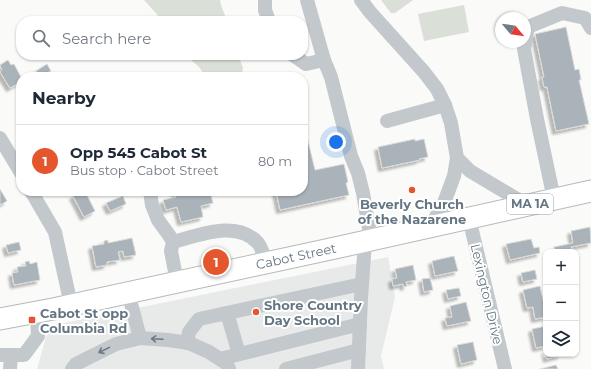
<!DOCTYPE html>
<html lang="en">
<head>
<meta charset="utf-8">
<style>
	:root { --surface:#fff; --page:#f6f6f7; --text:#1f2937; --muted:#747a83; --line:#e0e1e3; --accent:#e4572e }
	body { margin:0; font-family:Montserrat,sans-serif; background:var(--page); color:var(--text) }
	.controls { position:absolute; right:12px; bottom:12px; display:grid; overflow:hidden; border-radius:8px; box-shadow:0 1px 3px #0004 }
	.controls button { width:36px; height:36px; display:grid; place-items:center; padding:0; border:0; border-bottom:1px solid var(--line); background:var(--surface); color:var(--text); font:20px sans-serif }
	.compass { position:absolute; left:495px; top:12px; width:36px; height:36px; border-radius:50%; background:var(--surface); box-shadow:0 1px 3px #0004; rotate:119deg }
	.you { position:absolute; left:336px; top:142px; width:14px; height:14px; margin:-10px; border:3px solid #fff; border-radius:50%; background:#1a73e8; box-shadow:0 0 0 6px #1a73e833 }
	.badge { display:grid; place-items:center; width:26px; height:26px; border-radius:50%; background:var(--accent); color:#fff; font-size:13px; font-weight:700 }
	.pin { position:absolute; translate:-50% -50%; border:2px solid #fff; box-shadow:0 1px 4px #0006 }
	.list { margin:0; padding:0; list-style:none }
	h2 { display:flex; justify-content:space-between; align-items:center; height:52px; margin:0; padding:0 16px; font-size:17px }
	h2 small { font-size:13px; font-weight:400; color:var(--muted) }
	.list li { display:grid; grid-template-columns:26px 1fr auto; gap:12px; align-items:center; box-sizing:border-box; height:72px; padding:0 16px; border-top:1px solid var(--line) }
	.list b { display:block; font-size:15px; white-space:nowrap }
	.list p { margin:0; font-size:13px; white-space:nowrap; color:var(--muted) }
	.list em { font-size:13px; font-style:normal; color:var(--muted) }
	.icon { flex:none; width:22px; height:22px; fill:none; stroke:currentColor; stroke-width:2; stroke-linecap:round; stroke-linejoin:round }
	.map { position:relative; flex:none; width:591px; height:369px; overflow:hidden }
	.search { position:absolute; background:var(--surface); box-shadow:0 1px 3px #0004; left:16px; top:16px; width:292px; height:44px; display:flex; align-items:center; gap:10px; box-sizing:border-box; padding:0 14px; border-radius:16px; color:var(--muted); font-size:15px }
	.panel { position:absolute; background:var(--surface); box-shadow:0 1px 3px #0004; left:16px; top:72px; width:292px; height:124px; border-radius:16px }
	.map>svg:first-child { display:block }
	.built { fill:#e8e9e9 }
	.green { fill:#dadfd7 }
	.building { fill:#aab3b9; stroke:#dcdcda; filter:url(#shadow) }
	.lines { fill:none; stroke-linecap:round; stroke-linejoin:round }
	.highway-casing { stroke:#b4b9bd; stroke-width:23 }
	.minor { stroke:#c3c8cc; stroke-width:14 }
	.highway { stroke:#fff; stroke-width:21 }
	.oneway { stroke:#6a7a87 }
	.poi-dot { fill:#e4572e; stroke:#fff; stroke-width:1.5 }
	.labels { text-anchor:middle; stroke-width:4; stroke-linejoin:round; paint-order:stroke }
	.shield { fill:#fff; stroke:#939fa8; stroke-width:1 }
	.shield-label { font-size:12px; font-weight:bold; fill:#657683 }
	.poi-label { font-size:13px; font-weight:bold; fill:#657683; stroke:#fff; text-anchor:start }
	.street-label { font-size:13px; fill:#657683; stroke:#fff }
</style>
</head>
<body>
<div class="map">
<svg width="591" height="369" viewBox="0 0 591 369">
	<defs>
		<filter id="shadow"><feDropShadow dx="-3.5" dy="3.5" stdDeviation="1" flood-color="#0004"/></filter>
	</defs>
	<rect width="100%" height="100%" fill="#fafaf8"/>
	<polygon class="built" points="388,257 395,297 381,356 384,369 37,369 49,326"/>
	<g class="green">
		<polygon points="144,0 220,0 221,5 227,21 163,21"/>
		<polygon points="381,0 413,0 395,13 391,13"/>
		<polygon points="464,5 469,32 424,41 418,14"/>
		<polygon points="187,55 238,55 243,68 241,77 205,77 200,68 188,57"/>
	</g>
	<g class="building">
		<polygon points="566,27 575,70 579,69 581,80 579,80 589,124 556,131 547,87 544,87 542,77 544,77 535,34"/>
		<polygon points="8,60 11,65 14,64 21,77 21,82 10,88 0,72 2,70 0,65"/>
		<polygon points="47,64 51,71 39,77 36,71"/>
		<polygon points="303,120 315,170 344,164 348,182 346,183 349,195 280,210 276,191 303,191"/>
		<polygon points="415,139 415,141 424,139 428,157 419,159 420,160 382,168 378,147"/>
		<polygon points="0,189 7,201 0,205"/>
		<polygon points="82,191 84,194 86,193 95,211 84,217 73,196"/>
		<polygon points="175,191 186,191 187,195 204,191 210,191 213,203 201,206 203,217 181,222 177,207 166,210 163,200 176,197"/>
		<polygon points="123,196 126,204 110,211 106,203"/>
		<polygon points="590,227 591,243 571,247 572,252 555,252 554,247 573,243 571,231"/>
		<polygon points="132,238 136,255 124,257 123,251 118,252 120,260 107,262 107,265 96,267 92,246 104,244 104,241 108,240 108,243"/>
		<polygon points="531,239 534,248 539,247 540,253 510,260 506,244"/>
		<polygon points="19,242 21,250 8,253 6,245"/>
		<polygon points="454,256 458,271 435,276 432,261"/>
		<polygon points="29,261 30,264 37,262 40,280 14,285 12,273 18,272 17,267 26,266 25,262"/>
		<polygon points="413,265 416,280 406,282 407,286 404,287 403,284 393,286 392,279 397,278 395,269"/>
		<polygon points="535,270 537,279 523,282 521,273"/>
		<polygon points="430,278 433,290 424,292 422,279"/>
		<polygon points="540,286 545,309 546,308 546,317 535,319 533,307 527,308 523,290"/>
		<polygon points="459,288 461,296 448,299 446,290"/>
		<polygon points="466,302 471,321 447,326 445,318 452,317 450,306"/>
		<polygon points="546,326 546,346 536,348 532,329"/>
		<polygon points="473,342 477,360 461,364 457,345"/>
		<polygon points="546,350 546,354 561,354 561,355 547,359 545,351"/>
		<polygon points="556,365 558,369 540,369"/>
	</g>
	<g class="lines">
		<defs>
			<polyline id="highway" points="0,319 53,309 335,248 591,191"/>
		</defs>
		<use href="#highway" class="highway-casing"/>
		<g class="minor">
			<polyline points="265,0 265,10 269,21"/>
			<polyline points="307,0 324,60 331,77 351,156 358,173 363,193 371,240"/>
			<polyline points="361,0 370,12 424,72 437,89 445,105 451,123 457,158 454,176 444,203 430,227"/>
			<polyline points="293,55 306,64 324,60"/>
			<polyline points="387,121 445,105"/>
			<polyline points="0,138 21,173"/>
			<polyline points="457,158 470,171 527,205"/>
			<polyline points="31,191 55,232 71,305"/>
			<polyline points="150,191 152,205 158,220 169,235 173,242 171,251 177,282"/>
			<polyline points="554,199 537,119 524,49 528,27 562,13 585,18 591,28"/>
			<polyline points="469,218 505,369"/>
			<path d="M173,242C198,236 236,219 258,243C262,248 264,257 267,263"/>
			<polyline points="128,292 140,338"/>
			<polyline points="227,313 239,354"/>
			<polyline points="187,343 189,332 199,319 362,284"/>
			<polyline points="0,355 24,355 38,336 37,312"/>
			<polyline points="220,359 360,324"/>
			<polyline points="10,369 11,355"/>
			<polyline points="72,369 76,364 116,344 140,338 168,340 189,343 209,352 226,363 229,369"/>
			<polyline points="286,369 359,350"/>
			<polyline points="358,369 361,298 365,242"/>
		</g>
		<use href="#highway" class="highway"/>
	</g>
	<defs><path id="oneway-shaft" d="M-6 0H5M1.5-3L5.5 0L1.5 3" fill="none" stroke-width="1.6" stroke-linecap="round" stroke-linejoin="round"/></defs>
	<g class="oneway">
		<use href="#oneway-shaft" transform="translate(157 339) rotate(-177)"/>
		<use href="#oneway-shaft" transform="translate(104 350) rotate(154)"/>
	</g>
	<g class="poi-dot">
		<circle cx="412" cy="190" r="4"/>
		<circle cx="256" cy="312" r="4"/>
		<rect x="28" y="316" width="8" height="8" rx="2"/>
	</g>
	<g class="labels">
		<rect class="shield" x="507" y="194" width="46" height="20" rx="3"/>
		<g class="shield-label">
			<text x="530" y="208">MA 1A</text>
		</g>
		<g class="poi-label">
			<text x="412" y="209" text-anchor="middle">Beverly Church<tspan x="412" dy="15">of the Nazarene</tspan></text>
			<text x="264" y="310">Shore Country<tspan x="264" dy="15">Day School</tspan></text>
			<text x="40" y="318">Cabot St opp<tspan x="40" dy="15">Columbia Rd</tspan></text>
		</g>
		<g class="street-label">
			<text transform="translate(296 256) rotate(-12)" y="5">Cabot Street</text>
			<text transform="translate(487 294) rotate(77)" y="5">Lexington Drive</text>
		</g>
	</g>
</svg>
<div class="controls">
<button>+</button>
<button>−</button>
<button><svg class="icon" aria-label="layers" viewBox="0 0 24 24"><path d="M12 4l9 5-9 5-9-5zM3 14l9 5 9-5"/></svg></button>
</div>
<svg class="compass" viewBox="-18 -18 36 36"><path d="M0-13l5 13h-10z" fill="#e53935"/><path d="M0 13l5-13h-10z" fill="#747a83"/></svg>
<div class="you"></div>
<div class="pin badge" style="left:216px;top:262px">1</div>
<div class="search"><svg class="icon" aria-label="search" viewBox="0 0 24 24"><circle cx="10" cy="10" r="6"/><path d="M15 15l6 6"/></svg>Search here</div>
<section class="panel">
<h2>Nearby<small></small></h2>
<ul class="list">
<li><span class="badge">1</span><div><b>Opp 545 Cabot St</b><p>Bus stop · Cabot Street</p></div><em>80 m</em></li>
</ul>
</section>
</div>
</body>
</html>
